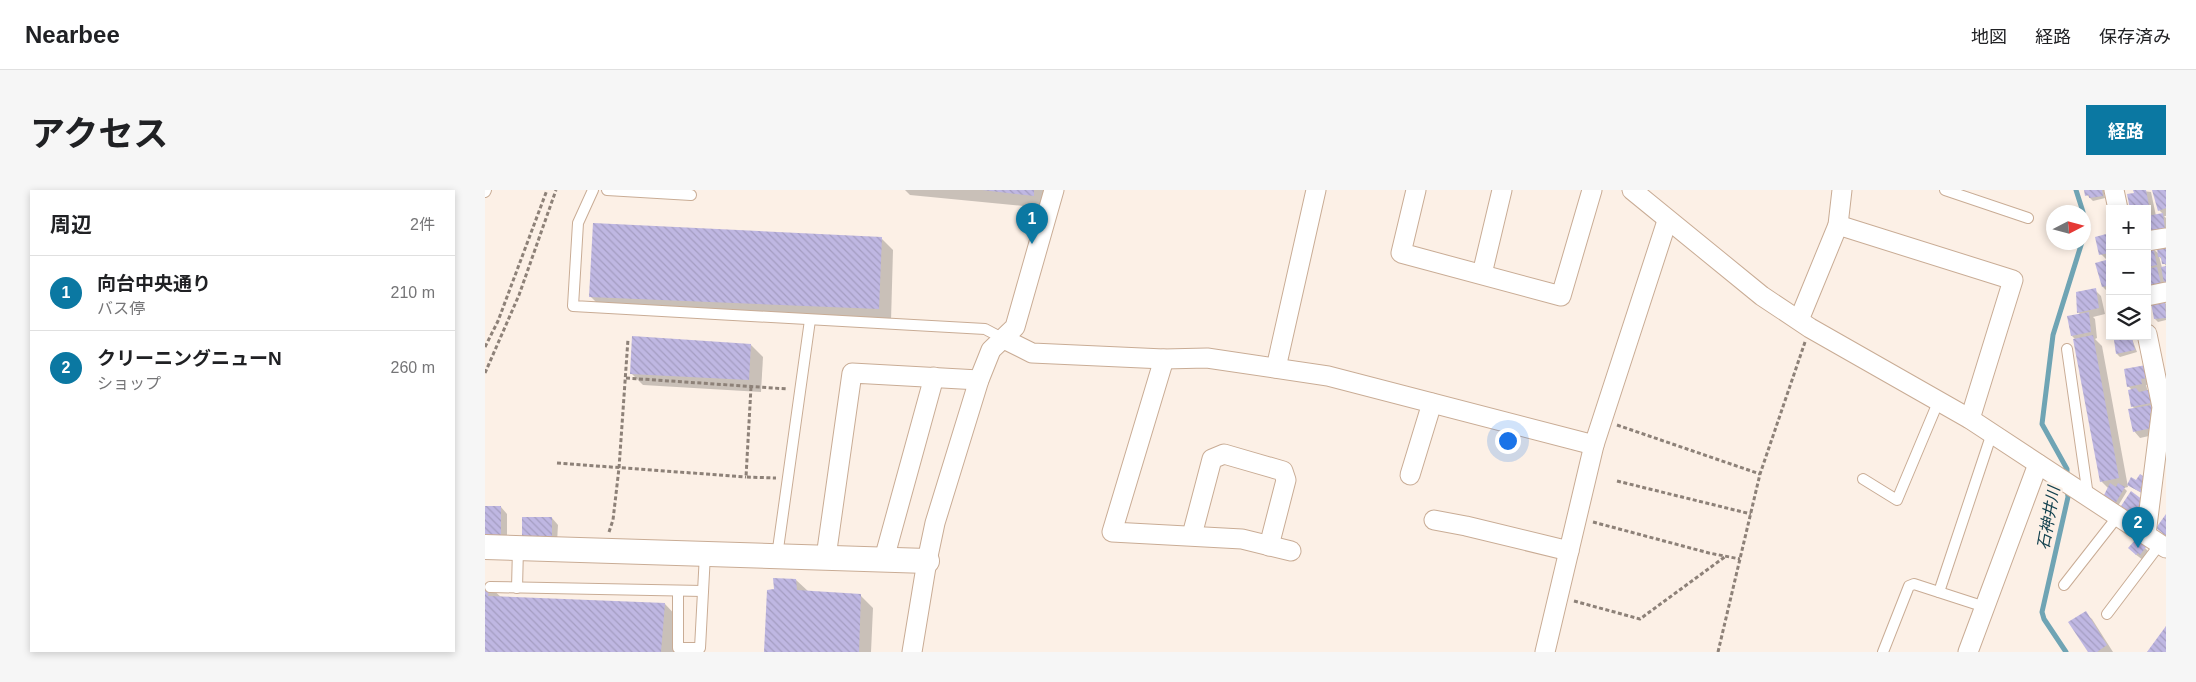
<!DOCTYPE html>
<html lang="ja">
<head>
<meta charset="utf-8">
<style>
	:root { --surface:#fff; --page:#f6f6f6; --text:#202124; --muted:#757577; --line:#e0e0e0; --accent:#0b78a2 }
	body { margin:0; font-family:Helvetica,"Noto Sans JP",sans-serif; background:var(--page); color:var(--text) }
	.controls { position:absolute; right:15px; top:15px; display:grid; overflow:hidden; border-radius:0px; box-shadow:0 2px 8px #0003 }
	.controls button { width:45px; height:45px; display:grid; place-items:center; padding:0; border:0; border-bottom:1px solid var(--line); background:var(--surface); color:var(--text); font:25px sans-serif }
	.compass { position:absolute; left:1561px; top:15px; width:45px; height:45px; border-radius:50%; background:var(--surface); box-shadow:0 2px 8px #0003; rotate:84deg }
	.you { position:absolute; left:1022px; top:250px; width:18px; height:18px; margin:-12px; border:4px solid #fff; border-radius:50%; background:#1a73e8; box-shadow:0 0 0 8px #1a73e833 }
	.badge { display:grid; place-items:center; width:32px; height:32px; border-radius:50%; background:var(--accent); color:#fff; font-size:16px; font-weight:700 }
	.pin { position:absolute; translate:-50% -41px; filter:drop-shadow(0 1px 2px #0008) }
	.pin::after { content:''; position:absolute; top:26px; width:18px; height:15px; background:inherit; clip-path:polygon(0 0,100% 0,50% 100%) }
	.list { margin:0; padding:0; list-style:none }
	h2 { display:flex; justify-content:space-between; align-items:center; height:65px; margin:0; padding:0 20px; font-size:21px }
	h2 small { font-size:16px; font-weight:400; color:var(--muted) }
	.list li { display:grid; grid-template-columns:32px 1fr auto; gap:15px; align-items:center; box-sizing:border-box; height:75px; padding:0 20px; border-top:1px solid var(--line) }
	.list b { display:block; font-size:19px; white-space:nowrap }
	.list p { margin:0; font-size:16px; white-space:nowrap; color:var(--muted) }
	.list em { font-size:16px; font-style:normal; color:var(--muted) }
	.icon { flex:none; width:28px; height:28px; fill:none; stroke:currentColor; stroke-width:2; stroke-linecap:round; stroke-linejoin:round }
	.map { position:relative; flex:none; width:1681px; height:462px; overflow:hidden; border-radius:0px }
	header { display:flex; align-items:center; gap:30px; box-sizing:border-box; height:70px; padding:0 25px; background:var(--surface); border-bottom:1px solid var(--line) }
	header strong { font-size:24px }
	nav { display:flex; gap:28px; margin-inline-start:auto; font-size:18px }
	.intro { display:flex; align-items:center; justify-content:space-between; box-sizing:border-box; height:120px; padding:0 30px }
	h1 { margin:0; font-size:35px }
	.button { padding:12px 22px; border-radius:0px; background:var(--accent); color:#fff; font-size:18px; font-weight:700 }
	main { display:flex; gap:30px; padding:0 30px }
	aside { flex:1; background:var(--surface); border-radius:0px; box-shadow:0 2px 8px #0003 }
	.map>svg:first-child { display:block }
	.shadow { fill:#0003 }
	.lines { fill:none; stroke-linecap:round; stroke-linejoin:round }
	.stream { stroke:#6fa4b4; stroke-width:5 }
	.building { fill:url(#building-back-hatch) }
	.service-casing { stroke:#c9ac95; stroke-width:12 }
	.minor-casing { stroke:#c9ac95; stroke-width:21 }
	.tertiary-casing { stroke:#c9ac95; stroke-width:26 }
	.path { stroke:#8d8178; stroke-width:3; stroke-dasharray:4 2.5; stroke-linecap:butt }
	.service { stroke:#fff; stroke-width:10 }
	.minor { stroke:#fff; stroke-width:19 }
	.tertiary { stroke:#fff; stroke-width:24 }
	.labels { text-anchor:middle; stroke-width:5; stroke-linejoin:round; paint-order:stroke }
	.water-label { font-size:16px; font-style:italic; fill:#12414e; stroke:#fcf0e6 }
</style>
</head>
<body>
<header>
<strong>Nearbee</strong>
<nav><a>地図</a><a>経路</a><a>保存済み</a></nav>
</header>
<div class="intro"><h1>アクセス</h1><a class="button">経路</a></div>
<main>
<aside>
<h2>周辺<small>2件</small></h2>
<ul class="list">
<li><span class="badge">1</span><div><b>向台中央通り</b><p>バス停</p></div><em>210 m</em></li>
<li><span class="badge">2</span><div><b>クリーニングニューN</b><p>ショップ</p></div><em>260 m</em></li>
</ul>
</aside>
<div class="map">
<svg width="1681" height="462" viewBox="0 0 1681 462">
	<defs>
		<pattern id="building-back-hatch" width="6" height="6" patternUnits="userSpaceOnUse" patternTransform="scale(1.25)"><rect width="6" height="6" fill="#bfb7e2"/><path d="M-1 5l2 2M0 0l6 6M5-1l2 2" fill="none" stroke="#a49dc1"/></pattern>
	</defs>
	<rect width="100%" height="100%" fill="#fcf0e6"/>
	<g class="shadow">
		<polygon points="420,0 562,0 560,18 425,5"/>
		<polygon points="1600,0 1625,0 1625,1 1619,2 1620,8 1608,11 1602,5"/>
		<polygon points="1650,0 1666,2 1671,26 1678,24 1674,20 1669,0 1681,0 1681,26 1679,26 1681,28 1681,47 1662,50 1662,19"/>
		<polygon points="1625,45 1625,103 1624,103 1618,97 1623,71 1616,64"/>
		<polygon points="396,48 408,60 406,131 117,118 105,106"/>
		<polygon points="1681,55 1681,76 1674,66 1677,78 1681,78 1681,98 1671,102 1664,96 1662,85 1662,81 1665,80 1662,78 1662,59 1667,58 1674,64"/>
		<polygon points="1610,100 1616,106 1620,124 1608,127 1610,129 1612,148 1610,149 1617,156 1643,297 1639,298 1642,301 1633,316 1622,310 1624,299 1616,291 1591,150 1587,146 1596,125 1593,122"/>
		<polygon points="1679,112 1681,114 1681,130 1673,132 1670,129"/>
		<polygon points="1633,146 1658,146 1658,147 1647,149 1652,162 1635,167 1632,164 1630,151 1636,149"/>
		<polygon points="266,155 278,167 276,202 158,195 146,183"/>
		<polygon points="1661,176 1669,194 1661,195 1663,202 1669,208 1673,244 1655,248 1649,241 1650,219 1647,216 1647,200 1643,196"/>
		<polygon points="1661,289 1660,305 1643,295 1652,291"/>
		<polygon points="1657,311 1657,331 1644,322"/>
		<polygon points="0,317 16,317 22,324 22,351 0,351"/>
		<polygon points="67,328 73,335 72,352 44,352 38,345"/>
		<polygon points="1660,358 1666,364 1658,370 1650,364"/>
		<polygon points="311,390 324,402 376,406 388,418 386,462 280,462 290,400"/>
		<polygon points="0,396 4,396 17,408 180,414 195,430 193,462 0,462"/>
		<polygon points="1600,423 1607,429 1628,462 1604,462"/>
	</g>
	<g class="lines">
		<g class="stream">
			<polyline points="1591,0 1598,22"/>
			<polyline points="1598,24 1603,37 1598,49"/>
			<polyline points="1582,288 1582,279 1557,234 1568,145 1597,52"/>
			<polyline points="1581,462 1559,429 1557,422 1583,307 1582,299"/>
		</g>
	</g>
	<g class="building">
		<polygon points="497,0 549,0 549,6"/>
		<polygon points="1599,0 1617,0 1618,6 1604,8 1604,5 1600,6"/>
		<polygon points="1648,0 1661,0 1665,21 1662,21 1662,19 1645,19 1642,4 1649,3"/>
		<polygon points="1667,0 1681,0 1681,18 1673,21"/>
		<polygon points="1678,23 1680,40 1662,43 1662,26"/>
		<polygon points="108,33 397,47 394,119 104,107"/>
		<polygon points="1625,43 1625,63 1614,65 1610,47"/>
		<polygon points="1681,54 1681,74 1677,74 1676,67 1673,67 1672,58"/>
		<polygon points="1668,56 1672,75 1662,77 1662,57"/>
		<polygon points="1625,69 1625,95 1617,97 1610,73"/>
		<polygon points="1681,76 1681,92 1679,93 1676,77"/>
		<polygon points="1672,77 1676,94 1663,96 1662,79"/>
		<polygon points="1611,98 1614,118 1592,123 1591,102"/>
		<polygon points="1680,111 1681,128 1669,129 1666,113"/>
		<polygon points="1604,122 1606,142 1586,146 1582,126"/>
		<polygon points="1608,145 1634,288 1615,292 1588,149"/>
		<polygon points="147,146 266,154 264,190 145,184"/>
		<polygon points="1642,147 1643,149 1647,148 1650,160 1631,164 1629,150"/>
		<polygon points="1661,175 1663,188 1656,189 1657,194 1642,197 1639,179"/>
		<polygon points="1651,198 1654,202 1663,200 1666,213 1646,217 1643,200"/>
		<polygon points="1666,215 1668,223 1665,223 1667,238 1648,242 1643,219"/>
		<polygon points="1655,284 1661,288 1655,299 1659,300 1657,303 1642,295 1646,287 1651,290"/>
		<polygon points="1625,293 1631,297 1633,293 1640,297 1630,314 1618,307"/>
		<polygon points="1646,301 1658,310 1652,318 1654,320 1650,326 1636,316"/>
		<rect x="0" y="316" width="16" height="29"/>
		<polygon points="1681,324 1681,346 1671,338"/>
		<polygon points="37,327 67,327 67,347 37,346"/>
		<polygon points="1651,349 1661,357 1655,365 1653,363 1651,365 1643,358"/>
		<polygon points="288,388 311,389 312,400 376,404 374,462 279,462 282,400 289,399"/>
		<polygon points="0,394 5,395 3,406 180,413 176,462 0,462"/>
		<polygon points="1601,421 1622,455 1612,462 1603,462 1583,432"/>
		<polygon points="1681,436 1681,462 1662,462"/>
	</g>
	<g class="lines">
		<defs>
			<g id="service">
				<polyline points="108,0 93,33 88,116 500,139 519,149"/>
				<polyline points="122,0 206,5"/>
				<polyline points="1460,0 1543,28"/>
				<polyline points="0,2 1,0"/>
				<polyline points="1582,159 1603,306"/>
				<polyline points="1378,289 1412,310 1454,210"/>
				<polyline points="292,366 325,130"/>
				<polyline points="1579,395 1633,326"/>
				<polyline points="5,397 218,401"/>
				<polyline points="32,398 33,358"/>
				<polyline points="193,401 193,458 215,458 220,364"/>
				<polyline points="1454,402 1507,243"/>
				<polyline points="1622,424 1675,354"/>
				<polyline points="1398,462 1424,396 1429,394 1500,417"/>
			</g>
			<g id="minor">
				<polyline points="931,0 916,63 1076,106 1107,0"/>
				<polyline points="1147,0 1277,106 1325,138 1485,229 1681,358"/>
				<polyline points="1629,0 1633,19"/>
				<polyline points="1353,35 1528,90 1485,229"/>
				<polyline points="1662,51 1681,48"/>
				<polyline points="997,84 1017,0"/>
				<polyline points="1662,106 1681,102"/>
				<polyline points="1314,130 1353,35 1357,0"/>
				<polyline points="519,149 547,163 679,169 722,168 843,186 1109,255"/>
				<polyline points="679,169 627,342 757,349 806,361"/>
				<polyline points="791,178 831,0"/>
				<polyline points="925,285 947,213"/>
				<polyline points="949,330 981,336 1084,361"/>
				<polyline points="1661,344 1677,217 1662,144"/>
				<polyline points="707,345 727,269 739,264 798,281 801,290 784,356"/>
				<polyline points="341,367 367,183 494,190"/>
				<polyline points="399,369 449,187"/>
				<polyline points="427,462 442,371 450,333 494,190 506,160 530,137 569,0"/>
				<polyline points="1060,462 1109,255 1182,31"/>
				<polyline points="1483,462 1553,274"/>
			</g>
			<polyline id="tertiary" points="0,357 442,371"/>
		</defs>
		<use href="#service" class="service-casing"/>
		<use href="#minor" class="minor-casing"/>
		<use href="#tertiary" class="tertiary-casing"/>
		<g class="path">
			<polyline points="0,157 13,131 62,0"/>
			<polyline points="0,183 34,105 71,0"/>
			<polyline points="141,188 303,199"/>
			<polyline points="266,197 261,287 291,288"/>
			<polyline points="1132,235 1275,284"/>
			<polyline points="72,273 261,287"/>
			<polyline points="1132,291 1266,324"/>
			<polyline points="1108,332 1224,363 1255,369"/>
			<polyline points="124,342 128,330 134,278 143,149"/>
			<polyline points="1089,411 1155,429 1241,366"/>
			<polyline points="1233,462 1275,284 1320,152"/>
		</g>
		<use href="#service" class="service"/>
		<use href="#minor" class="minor"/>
		<use href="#tertiary" class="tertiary"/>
	</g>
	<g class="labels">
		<g class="water-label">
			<text transform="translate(1563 328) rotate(-80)" y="6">石神井川</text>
		</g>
	</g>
</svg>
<div class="controls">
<button>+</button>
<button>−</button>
<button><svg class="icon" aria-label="layers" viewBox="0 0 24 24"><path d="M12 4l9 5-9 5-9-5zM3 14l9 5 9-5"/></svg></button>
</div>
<svg class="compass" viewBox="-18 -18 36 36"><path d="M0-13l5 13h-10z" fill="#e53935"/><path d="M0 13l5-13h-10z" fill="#757577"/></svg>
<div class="you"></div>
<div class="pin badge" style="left:547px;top:54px">1</div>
<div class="pin badge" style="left:1653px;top:358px">2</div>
</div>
</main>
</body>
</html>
